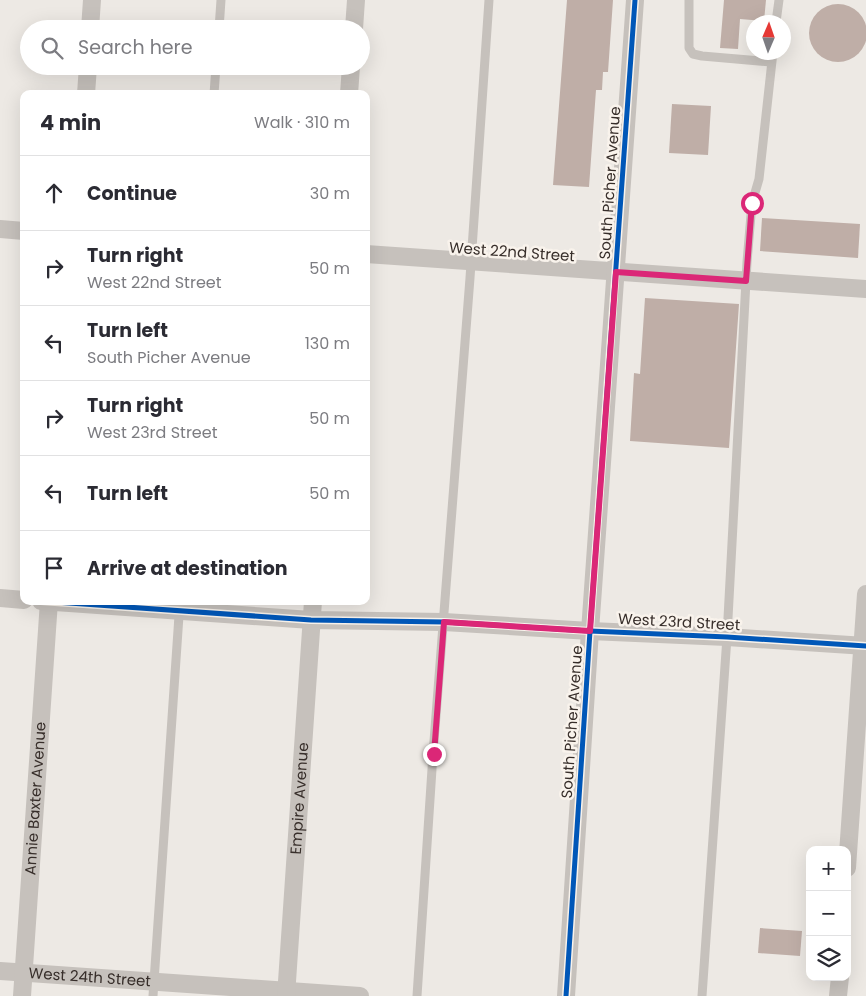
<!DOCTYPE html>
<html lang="en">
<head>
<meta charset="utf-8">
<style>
	:root { --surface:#fff; --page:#f7f7f7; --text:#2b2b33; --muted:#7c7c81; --line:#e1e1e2 }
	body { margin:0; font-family:Poppins,sans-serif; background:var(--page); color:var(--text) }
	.controls { position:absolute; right:15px; bottom:15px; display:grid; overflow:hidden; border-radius:10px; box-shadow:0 5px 20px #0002 }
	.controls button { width:45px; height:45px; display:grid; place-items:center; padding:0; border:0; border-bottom:1px solid var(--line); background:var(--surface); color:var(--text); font:25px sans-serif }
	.compass { position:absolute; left:746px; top:15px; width:45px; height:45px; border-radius:50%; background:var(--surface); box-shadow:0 5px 20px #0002; rotate:2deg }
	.stop { position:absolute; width:15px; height:15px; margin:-11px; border:4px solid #db2777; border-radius:50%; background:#fff }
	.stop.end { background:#db2777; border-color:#fff; box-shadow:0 1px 5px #0008 }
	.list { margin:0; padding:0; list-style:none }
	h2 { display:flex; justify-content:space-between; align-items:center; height:65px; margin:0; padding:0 20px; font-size:21px }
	h2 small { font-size:16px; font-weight:400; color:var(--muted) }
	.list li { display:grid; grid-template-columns:32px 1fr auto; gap:15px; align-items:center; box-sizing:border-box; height:75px; padding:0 20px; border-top:1px solid var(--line) }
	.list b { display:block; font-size:19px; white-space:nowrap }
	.list p { margin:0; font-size:16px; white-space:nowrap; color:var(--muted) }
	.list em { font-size:16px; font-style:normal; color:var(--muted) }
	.icon { flex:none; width:28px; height:28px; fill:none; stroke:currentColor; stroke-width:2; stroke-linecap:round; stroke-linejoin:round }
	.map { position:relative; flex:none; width:866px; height:996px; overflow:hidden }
	.search { position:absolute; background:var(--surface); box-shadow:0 5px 20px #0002; left:20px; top:20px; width:350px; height:55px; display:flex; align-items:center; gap:12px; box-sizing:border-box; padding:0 18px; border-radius:28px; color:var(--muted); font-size:19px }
	.panel { position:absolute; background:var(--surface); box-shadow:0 5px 20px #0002; left:20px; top:90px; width:350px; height:515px; border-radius:10px }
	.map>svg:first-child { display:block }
	.building { fill:#bfaea7 }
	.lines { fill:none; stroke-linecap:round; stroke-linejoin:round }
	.service { stroke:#c6c1bc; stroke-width:9 }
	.minor { stroke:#c6c1bc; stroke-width:18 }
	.cycleway-casing { stroke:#f9f3ec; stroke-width:8 }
	.cycleway { stroke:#0057b8; stroke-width:5 }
	.route { stroke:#db2777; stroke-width:6 }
	.labels { text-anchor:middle; stroke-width:5; stroke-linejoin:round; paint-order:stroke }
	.street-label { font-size:15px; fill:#372e2a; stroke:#f9f3ec }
</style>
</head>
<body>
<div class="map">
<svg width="866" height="996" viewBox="0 0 866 996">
	<rect width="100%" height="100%" fill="#ede9e4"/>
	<g class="building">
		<polygon points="567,0 613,0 608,72 603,72 602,90 596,90 589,187 553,185"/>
		<polygon points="724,0 766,0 764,21 740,19 738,49 720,48"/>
		<circle cx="838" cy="33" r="29"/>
		<polygon points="672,104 711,106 708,155 669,153"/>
		<polygon points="762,218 860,224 858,258 760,251"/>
		<polygon points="645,298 739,304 729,448 630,441 634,373 640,374"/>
		<polygon points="760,928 802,931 800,956 758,953"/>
	</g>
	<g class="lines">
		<g class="service">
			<polyline points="689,0 689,48 693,54 702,56 771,62"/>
			<polyline points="776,22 779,0"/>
			<polyline points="219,29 221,0"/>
			<polyline points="214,94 216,66"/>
			<polyline points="153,996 180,601"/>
			<polyline points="417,996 433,754 470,278 489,0"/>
			<polyline points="702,996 727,637 747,262 752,203 759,179 773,52"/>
		</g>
		<g class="minor">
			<polyline points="90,29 92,0"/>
			<polyline points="354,29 356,0"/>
			<polyline points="86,94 88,66"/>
			<polyline points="349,94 351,66"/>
			<polyline points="0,229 24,231"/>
			<polyline points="366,254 866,289"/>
			<polyline points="0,598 24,600"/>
			<polyline points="41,601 311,620 444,622 590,631 727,637 866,646"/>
			<polyline points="847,868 866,594"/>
			<path id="s1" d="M0,971L360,996"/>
			<path id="s2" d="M22,996L49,601"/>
			<path id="s3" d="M286,996L313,601"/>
			<polyline points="566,996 590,631 635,0"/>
			<polyline points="838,996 840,977"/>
		</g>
		<defs>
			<g id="cycleway">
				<polyline points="41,601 311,620 444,622 590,631 727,637 866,646"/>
				<polyline points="566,996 590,631 635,0"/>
			</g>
		</defs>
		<use href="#cycleway" class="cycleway-casing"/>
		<use href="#cycleway" class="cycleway"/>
	</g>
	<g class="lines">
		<polyline class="route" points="434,754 444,622 590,631 616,272 746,281 752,203"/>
	</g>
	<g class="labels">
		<g class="street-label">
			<text transform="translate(610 183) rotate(-86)" y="5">South Picher Avenue</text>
			<text transform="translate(512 252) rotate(4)" y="5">West 22nd Street</text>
			<text transform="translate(679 622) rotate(3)" y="5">West 23rd Street</text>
			<text transform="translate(572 722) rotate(-86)" y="5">South Picher Avenue</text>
			<text dy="5" stroke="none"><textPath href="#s2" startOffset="198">Annie Baxter Avenue</textPath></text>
			<text dy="5" stroke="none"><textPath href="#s3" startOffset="198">Empire Avenue</textPath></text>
			<text dy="5" stroke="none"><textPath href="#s1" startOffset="90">West 24th Street</textPath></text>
		</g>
	</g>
</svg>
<div class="controls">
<button>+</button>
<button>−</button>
<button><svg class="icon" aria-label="layers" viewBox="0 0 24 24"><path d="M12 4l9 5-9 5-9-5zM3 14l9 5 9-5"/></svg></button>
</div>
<svg class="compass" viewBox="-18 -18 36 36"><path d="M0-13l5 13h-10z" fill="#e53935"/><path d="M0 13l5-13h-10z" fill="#7c7c81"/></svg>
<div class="stop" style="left:752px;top:203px"></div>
<div class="stop end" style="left:434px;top:754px"></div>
<div class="search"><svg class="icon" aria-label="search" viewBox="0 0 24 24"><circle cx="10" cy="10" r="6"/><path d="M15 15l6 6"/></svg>Search here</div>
<section class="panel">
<h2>4 min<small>Walk · 310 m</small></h2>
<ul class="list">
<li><svg class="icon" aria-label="ahead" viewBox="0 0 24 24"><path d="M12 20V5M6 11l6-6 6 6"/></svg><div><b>Continue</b></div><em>30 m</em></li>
<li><svg class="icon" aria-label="right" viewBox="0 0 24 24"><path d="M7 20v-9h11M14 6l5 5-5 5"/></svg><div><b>Turn right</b><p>West 22nd Street</p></div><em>50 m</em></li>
<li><svg class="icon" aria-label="left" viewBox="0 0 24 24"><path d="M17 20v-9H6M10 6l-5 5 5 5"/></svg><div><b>Turn left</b><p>South Picher Avenue</p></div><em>130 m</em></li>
<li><svg class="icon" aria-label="right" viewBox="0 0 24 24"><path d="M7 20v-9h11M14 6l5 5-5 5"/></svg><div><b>Turn right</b><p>West 23rd Street</p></div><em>50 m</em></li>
<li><svg class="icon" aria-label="left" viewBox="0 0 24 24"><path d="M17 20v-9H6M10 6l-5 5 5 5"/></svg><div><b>Turn left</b></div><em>50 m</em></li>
<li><svg class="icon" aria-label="arrive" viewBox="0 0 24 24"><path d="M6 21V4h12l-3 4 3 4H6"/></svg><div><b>Arrive at destination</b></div></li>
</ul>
</section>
</div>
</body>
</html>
